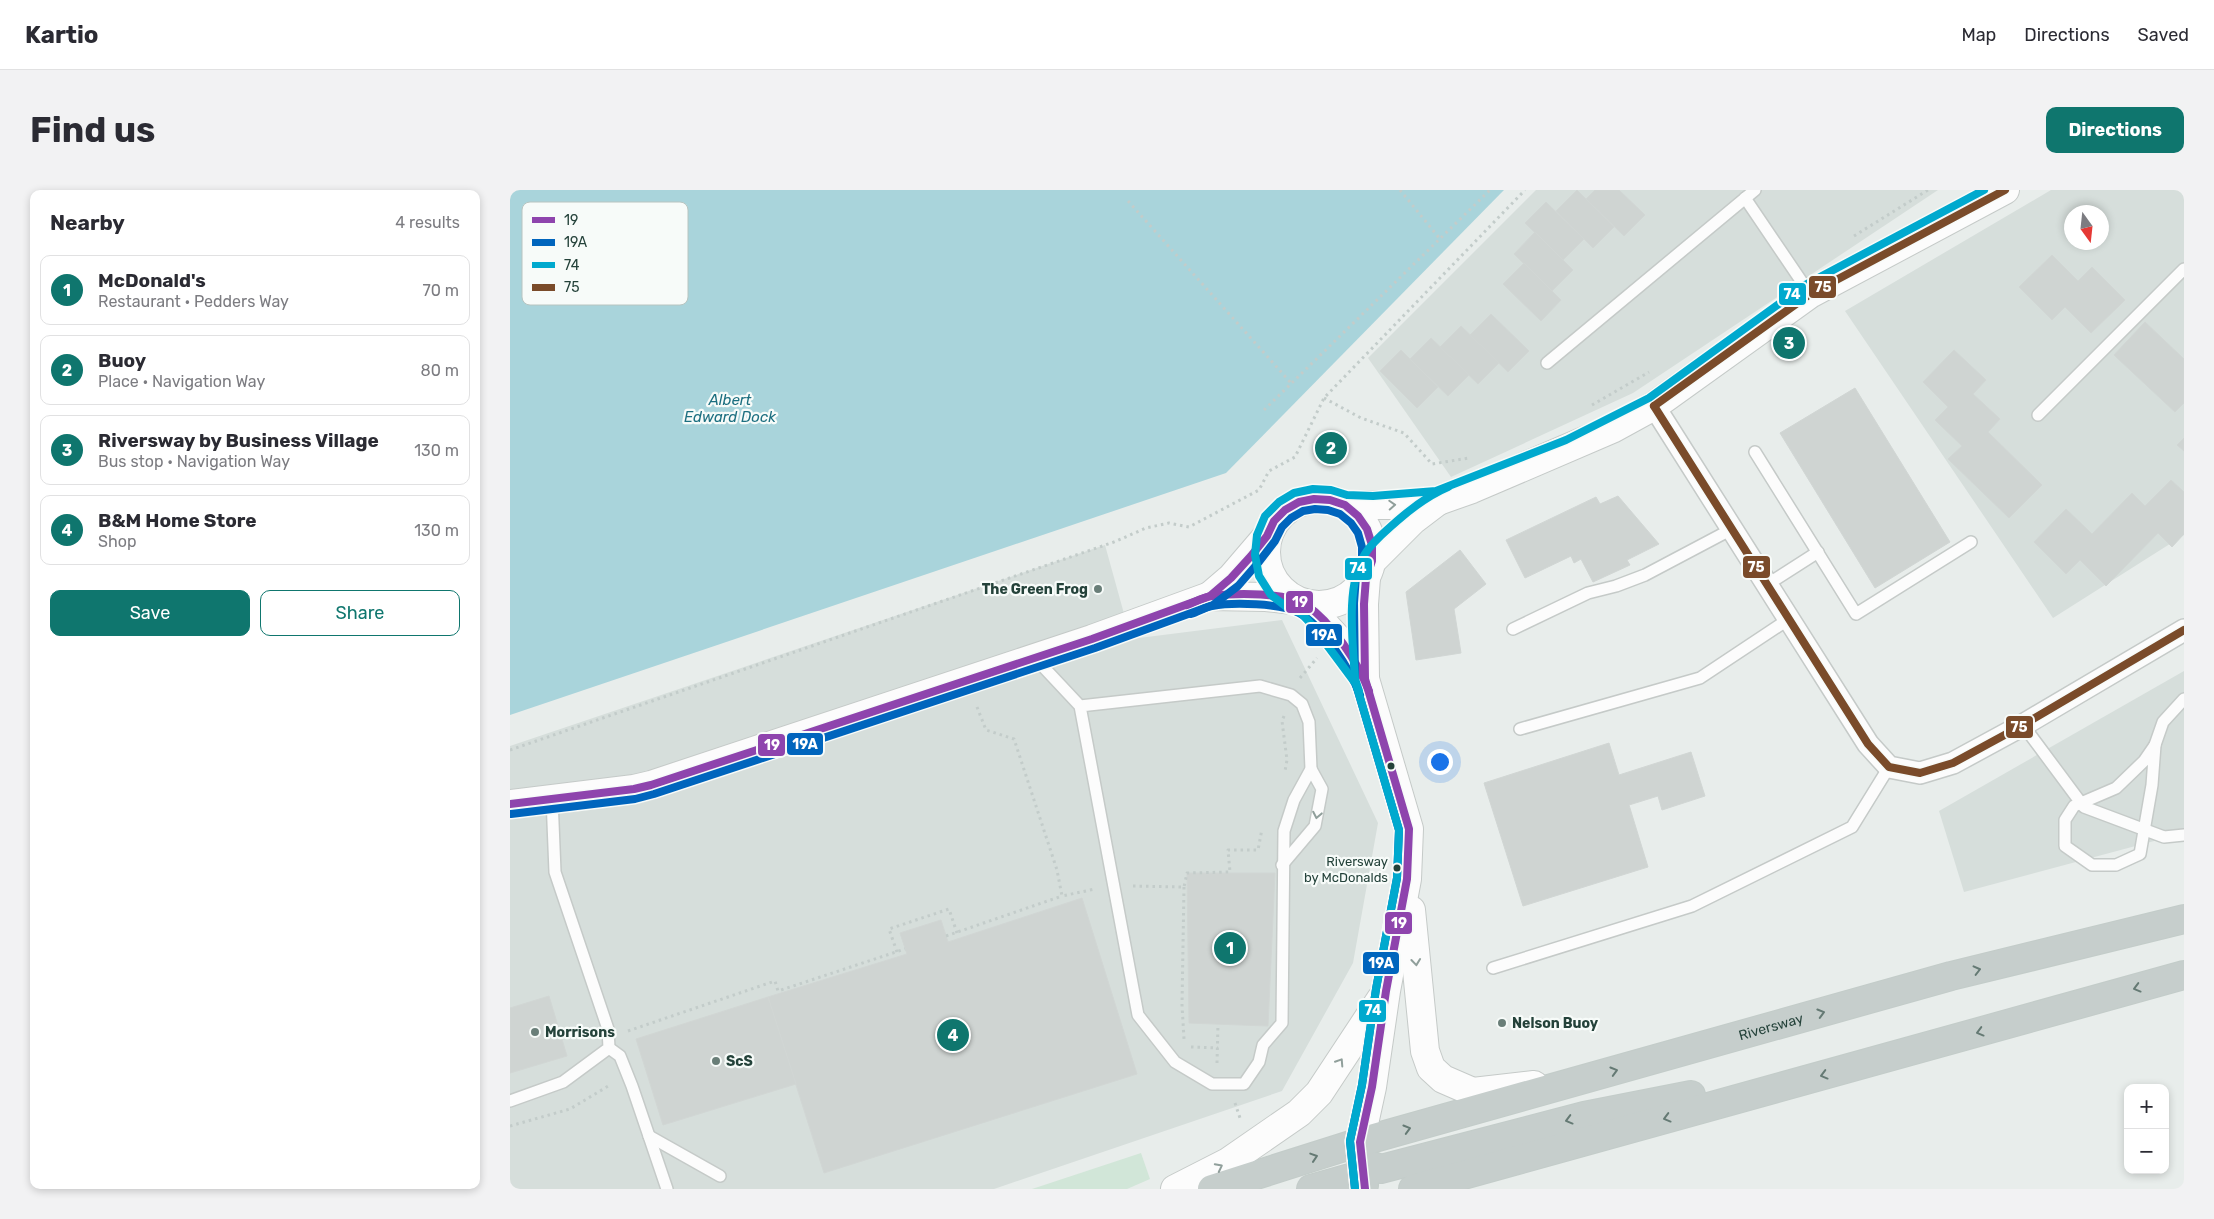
<!DOCTYPE html>
<html lang="en">
<head>
<meta charset="utf-8">
<style>
	:root { --surface:#fff; --page:#f2f2f3; --text:#2b2b33; --muted:#7c7c81; --line:#e1e1e2; --accent:#0f766e }
	body { margin:0; font-family:Rubik,sans-serif; background:var(--page); color:var(--text) }
	.controls { position:absolute; right:15px; bottom:15px; display:grid; overflow:hidden; border-radius:10px; box-shadow:0 2px 8px #0003 }
	.controls button { width:45px; height:45px; display:grid; place-items:center; padding:0; border:0; border-bottom:1px solid var(--line); background:var(--surface); color:var(--text); font:25px sans-serif }
	.compass { position:absolute; left:1554px; top:15px; width:45px; height:45px; border-radius:50%; background:var(--surface); box-shadow:0 2px 8px #0003; rotate:165deg }
	.you { position:absolute; left:929px; top:571px; width:18px; height:18px; margin:-12px; border:4px solid #fff; border-radius:50%; background:#1a73e8; box-shadow:0 0 0 8px #1a73e833 }
	.badge { display:grid; place-items:center; width:32px; height:32px; border-radius:50%; background:var(--accent); color:#fff; font-size:16px; font-weight:700 }
	.pin { position:absolute; translate:-50% -50%; border:2px solid #fff; box-shadow:0 1px 5px #0006 }
	.list { margin:0; padding:0; list-style:none }
	h2 { display:flex; justify-content:space-between; align-items:center; height:65px; margin:0; padding:0 20px; font-size:21px }
	h2 small { font-size:16px; font-weight:400; color:var(--muted) }
	.list li { display:grid; grid-template-columns:32px 1fr auto; gap:15px; align-items:center; box-sizing:border-box; height:70px; margin:0 10px 10px; padding:0 10px; border:1px solid var(--line); border-radius:10px }
	.list b { display:block; font-size:19px; white-space:nowrap }
	.list p { margin:0; font-size:16px; white-space:nowrap; color:var(--muted) }
	.list em { font-size:16px; font-style:normal; color:var(--muted) }
	.actions { display:flex; gap:10px; padding:15px 20px }
	.actions a { flex:1; padding:11px 0; border:1px solid var(--accent); border-radius:10px; text-align:center; font-size:18px; color:var(--accent) }
	.actions .main { background:var(--accent); color:#fff }
	.map { position:relative; flex:none; width:1674px; height:999px; overflow:hidden; border-radius:10px }
	header { display:flex; align-items:center; gap:30px; box-sizing:border-box; height:70px; padding:0 25px; background:var(--surface); border-bottom:1px solid var(--line) }
	header strong { font-size:24px }
	nav { display:flex; gap:28px; margin-inline-start:auto; font-size:18px }
	.intro { display:flex; align-items:center; justify-content:space-between; box-sizing:border-box; height:120px; padding:0 30px }
	h1 { margin:0; font-size:35px }
	.button { padding:12px 22px; border-radius:10px; background:var(--accent); color:#fff; font-size:18px; font-weight:700 }
	main { display:flex; gap:30px; padding:0 30px }
	aside { flex:1; background:var(--surface); border-radius:10px; box-shadow:0 2px 8px #0003 }
	.map>svg:first-child { display:block }
	.built { fill:#d6dedb; fill-rule:evenodd }
	.green { fill:#d1e6d8 }
	.water { fill:#a9d4db }
	.building { fill:#cfd4d2; stroke:#d1d6d4 }
	.lines { fill:none; stroke-linecap:round; stroke-linejoin:round }
	.service-casing { stroke:#c5cac8; stroke-width:14 }
	.minor-casing { stroke:#c5cac8; stroke-width:24 }
	.tertiary-casing { stroke:#c5cac8; stroke-width:30 }
	.trunk-casing { stroke:#c3ccc9; stroke-width:30 }
	.path { stroke:#c3ccca; stroke-width:3; stroke-dasharray:2.5 4; stroke-linecap:butt }
	.service { stroke:#fcfcfc; stroke-width:11 }
	.minor { stroke:#fcfcfc; stroke-width:21 }
	.tertiary { stroke:#fcfcfc; stroke-width:28 }
	.trunk { stroke:#c6cecc; stroke-width:28 }
	.bus-1-casing { stroke:#f7fbf9; stroke-width:11 }
	.bus-2-casing { stroke:#f7fbf9; stroke-width:11 }
	.bus-3-casing { stroke:#f7fbf9; stroke-width:11 }
	.bus-4-casing { stroke:#f7fbf9; stroke-width:11 }
	.bus-1 { stroke:#8e44ad; stroke-width:8 }
	.bus-2 { stroke:#0065bd; stroke-width:8 }
	.bus-3 { stroke:#00a9ce; stroke-width:8 }
	.bus-4 { stroke:#7a4b2a; stroke-width:8 }
	.oneway { stroke:#909f9b }
	.oneway2 { stroke:#657a74 }
	.poi-dot { fill:#697e78; stroke:#f7fbf9; stroke-width:2 }
	.bus-dot { fill:#24423a; stroke:#f7fbf9; stroke-width:2 }
	.labels { text-anchor:middle; stroke-width:4.5; stroke-linejoin:round; paint-order:stroke }
	.bus-label { font-size:13px; fill:#24423a; stroke:#f7fbf9; text-anchor:end }
	.poi-label { font-size:14px; font-weight:bold; fill:#24423a; stroke:#f7fbf9; text-anchor:start }
	.street-label { font-size:14px; fill:#24423a; stroke:#f7fbf9 }
	.water-label { font-size:15px; font-style:italic; fill:#1c6f80; stroke:#f7fbf9 }
	.key { fill:#f7fbf9; stroke:#b8c4c0; stroke-width:1 }
	.key-label { font-size:14px; fill:#24423a }
	.line-badge { stroke:#f7fbf9; stroke-width:2 }
	.badge-label { font-size:14px; text-anchor:middle; font-weight:bold; fill:#fff }
</style>
</head>
<body>
<header>
<strong>Kartio</strong>
<nav><a>Map</a><a>Directions</a><a>Saved</a></nav>
</header>
<div class="intro"><h1>Find us</h1><a class="button">Directions</a></div>
<main>
<aside>
<h2>Nearby<small>4 results</small></h2>
<ul class="list">
<li><span class="badge">1</span><div><b>McDonald's</b><p>Restaurant · Pedders Way</p></div><em>70 m</em></li>
<li><span class="badge">2</span><div><b>Buoy</b><p>Place · Navigation Way</p></div><em>80 m</em></li>
<li><span class="badge">3</span><div><b>Riversway by Business Village</b><p>Bus stop · Navigation Way</p></div><em>130 m</em></li>
<li><span class="badge">4</span><div><b>B&amp;M Home Store</b><p>Shop</p></div><em>130 m</em></li>
</ul>
<div class="actions"><a class="main">Save</a><a>Share</a></div>
</aside>
<div class="map">
<svg width="1674" height="999" viewBox="0 0 1674 999">
	<rect width="100%" height="100%" fill="#e8edeb"/>
	<g class="built">
		<polygon points="1026,0 1428,0 1123,203 941,287 858,168"/>
		<path d="M1541,0H1674V345L1543,428L1335,121ZM1562,22H1592V52H1562Z"/>
		<polygon points="595,355 621,449 772,430 868,633 843,773 772,901 484,999 0,999 0,556"/>
		<polygon points="1674,481 1674,643 1454,702 1429,621"/>
	</g>
	<polygon class="green" points="631,963 640,989 617,999 522,999"/>
	<polygon class="water" points="0,0 994,0 716,283 0,525"/>
	<g class="building">
		<polygon points="1067,0 1104,37 1083,58 1046,21"/>
		<polygon points="1085,0 1109,0 1135,25 1114,46 1076,9"/>
		<polygon points="1036,12 1074,49 1053,70 1015,33"/>
		<polygon points="1025,42 1063,80 1042,101 1004,64"/>
		<polygon points="1542,65 1568,91 1582,77 1615,110 1581,143 1555,117 1542,130 1509,97"/>
		<polygon points="1014,73 1051,110 1031,131 993,94"/>
		<polygon points="981,124 1019,161 998,182 960,145"/>
		<polygon points="1635,132 1674,169 1674,213 1665,222 1604,165"/>
		<polygon points="951,136 989,173 968,194 930,157"/>
		<polygon points="921,148 959,185 938,206 900,169"/>
		<polygon points="891,160 928,197 907,218 870,181"/>
		<polygon points="1444,160 1476,190 1463,204 1490,229 1478,242 1532,295 1499,328 1438,269 1452,256 1425,230 1438,217 1413,192"/>
		<polygon points="1345,198 1440,352 1365,398 1270,243"/>
		<polygon points="1674,248 1674,261 1667,255"/>
		<polygon points="1661,290 1674,302 1674,344 1662,357 1648,343 1596,396 1570,370 1556,384 1524,352 1556,319 1582,344 1622,303 1635,316"/>
		<polygon points="1108,306 1149,354 1117,370 1120,375 1083,392 1071,369 1064,373 1061,366 1015,388 996,350 1086,307 1090,314"/>
		<polygon points="950,360 976,394 944,419 951,463 906,470 896,402"/>
		<polygon points="1099,553 1109,585 1181,562 1195,606 1152,620 1148,606 1119,615 1138,677 1013,716 974,593"/>
		<polygon points="677,683 765,683 758,836 679,833"/>
		<polygon points="572,708 627,884 314,983 258,807 397,764 390,743 431,730 438,752"/>
		<polygon points="39,806 57,866 0,883 0,818"/>
		<polygon points="258,807 286,894 153,935 126,849"/>
	</g>
	<g class="lines">
		<defs>
			<g id="service">
				<polyline points="1235,8 1300,104"/>
				<polyline points="1037,173 1245,0"/>
				<polyline points="1528,225 1674,79"/>
				<polyline points="1245,262 1346,424 1461,352"/>
				<polyline points="1258,394 1308,362"/>
				<polyline points="1003,439 1078,403 1106,396 1135,385 1222,339"/>
				<polyline points="525,468 570,516 750,496 781,505 792,514 799,532 801,579 784,610 774,641 772,833 753,855 749,872 734,894 702,894 665,872 628,825 570,516"/>
				<polyline points="1513,535 1574,617 1654,647 1674,645"/>
				<polyline points="1010,539 1190,488 1279,429"/>
				<polygon points="1645,555 1642,595 1630,664 1606,675 1582,675 1555,656 1555,630 1564,616 1606,598 1634,571"/>
				<polyline points="1645,555 1653,532 1674,509"/>
				<polyline points="772,675 805,636 812,599 801,579"/>
				<polyline points="983,778 1182,716 1342,637 1379,577"/>
				<polyline points="99,858 110,866 122,896 157,999"/>
				<polyline points="0,911 53,892 99,858 98,839 45,682 42,608"/>
				<polyline points="139,946 210,986"/>
			</g>
			<polyline id="minor" points="1144,216 1358,554 1379,577 1410,583 1443,573 1513,535 1674,440"/>
			<g id="tertiary">
				<circle cx="809" cy="362" r="53"/>
				<polyline points="835,315 896,315 928,311 962,299 1102,239 1144,216 1300,104 1495,0"/>
				<polyline points="862,371 903,330 928,311"/>
				<polyline points="700,406 721,388 757,346"/>
				<polyline points="796,414 826,447 855,489"/>
				<polyline points="0,614 124,599 141,595 582,449 700,406 756,407 783,410"/>
				<polyline points="901,720 915,861 921,878 933,889 963,902 1024,895"/>
				<polyline points="851,973 850,952 862,897 876,801 897,689 899,639 855,489 854,414 856,388"/>
				<polyline points="665,999 718,972 789,923 809,903 871,809"/>
			</g>
			<g id="trunk">
				<polyline points="851,972 871,979 1074,926 1181,905"/>
				<path id="s1" d="M702,999L850,952L1441,786L1674,729"/>
				<polyline points="801,999 840,988 854,995"/>
				<polyline points="903,999 1674,785"/>
			</g>
		</defs>
		<use href="#service" class="service-casing"/>
		<use href="#minor" class="minor-casing"/>
		<use href="#tertiary" class="tertiary-casing"/>
		<use href="#trunk" class="trunk-casing"/>
		<g class="path">
			<polyline points="890,0 930,49"/>
			<polyline points="618,11 781,193"/>
			<polyline points="1344,46 1418,0"/>
			<polyline points="814,208 851,228 894,243 922,274 959,268"/>
			<polyline points="1082,215 1139,182"/>
			<polyline points="754,220 980,0"/>
			<polyline points="790,488 807,468"/>
			<polyline points="467,517 476,540 504,549 547,680 552,706 585,699"/>
			<polyline points="774,526 772,531 777,570 775,581"/>
			<polyline points="0,560 604,352 636,338 659,333 679,337 749,300 759,281 785,267 814,208 1015,0"/>
			<polyline points="623,696 674,697 677,683 720,682 718,660 748,660 752,639"/>
			<polyline points="674,697 672,815 674,849"/>
			<polyline points="436,746 552,706"/>
			<polyline points="387,762 379,739 439,719 447,743"/>
			<polyline points="118,841 265,791 268,801 395,759"/>
			<polyline points="681,857 708,858"/>
			<polyline points="707,873 708,834"/>
			<polyline points="725,913 731,931"/>
			<polyline points="0,936 60,919 100,895"/>
		</g>
		<use href="#service" class="service"/>
		<use href="#minor" class="minor"/>
		<use href="#tertiary" class="tertiary"/>
		<use href="#trunk" class="trunk"/>
		<defs>
			<g id="bus-1">
				<path d="M677,415C685,412 693,407 702,406C725,403 777,402 796,415C822,432 848,473 859,501"/>
				<polyline points="0,614 124,599 141,595 582,449 700,406 721,388 741,366 757,346 764,331 775,320 789,312 804,309 820,310 835,315 848,326 857,339 862,355 862,371 856,388 854,414 855,489 899,639 897,689 876,801 862,897 850,952 855,999"/>
			</g>
			<g id="bus-2">
				<path d="M681,424C688,422 695,417 702,416C722,412 771,413 789,423C813,436 840,479 850,505"/>
				<polyline points="1,624 125,609 144,604 585,458 703,415 728,396 748,373 765,351 772,337 781,328 793,321 805,319 818,320 830,324 841,333 848,343 852,357 852,369 846,386 844,413 845,491 889,640 887,688 866,799 852,895 840,951 845,999"/>
			</g>
			<g id="bus-3">
				<path d="M849,501L845,489C843,454 835,395 855,364C863,351 876,341 887,331C903,317 919,305 938,297"/>
				<polyline points="845,999 840,951 852,895 866,799 887,688 889,640 846,494 802,435 791,423 778,418 761,405 749,386 745,365 747,345 755,326 769,312 784,303 803,299 821,300 837,305 863,306 926,301 1056,250 1139,208 1295,95 1474,0"/>
			</g>
			<g id="bus-4">
				<polyline points="1144,216 1358,554 1379,577 1410,583 1443,573 1513,535 1674,440"/>
				<polyline points="1144,216 1300,104 1495,0"/>
			</g>
		</defs>
		<use href="#bus-1" class="bus-1-casing"/>
		<use href="#bus-2" class="bus-2-casing"/>
		<use href="#bus-3" class="bus-3-casing"/>
		<use href="#bus-4" class="bus-4-casing"/>
		<use href="#bus-1" class="bus-1"/>
		<use href="#bus-2" class="bus-2"/>
		<use href="#bus-3" class="bus-3"/>
		<use href="#bus-4" class="bus-4"/>
	</g>
	<defs><path id="oneway-chevron" d="M-2-3.5L2.5 0L-2 3.5" fill="none" stroke-width="1.6" stroke-linecap="round" stroke-linejoin="round" transform="scale(1.25)"/></defs>
	<g class="oneway">
		<use href="#oneway-chevron" transform="translate(882 315) rotate(-3)"/>
		<use href="#oneway-chevron" transform="translate(807 625) rotate(101)"/>
		<use href="#oneway-chevron" transform="translate(906 772) rotate(84)"/>
		<use href="#oneway-chevron" transform="translate(830 872) rotate(-57)"/>
		<use href="#oneway-chevron" transform="translate(709 977) rotate(-27)"/>
	</g>
	<g class="oneway2">
		<use href="#oneway-chevron" transform="translate(1467 780) rotate(-14)"/>
		<use href="#oneway-chevron" transform="translate(1627 798) rotate(165)"/>
		<use href="#oneway-chevron" transform="translate(1311 823) rotate(-16)"/>
		<use href="#oneway-chevron" transform="translate(1470 842) rotate(165)"/>
		<use href="#oneway-chevron" transform="translate(1104 881) rotate(-16)"/>
		<use href="#oneway-chevron" transform="translate(1314 885) rotate(165)"/>
		<use href="#oneway-chevron" transform="translate(1157 928) rotate(165)"/>
		<use href="#oneway-chevron" transform="translate(1059 930) rotate(165)"/>
		<use href="#oneway-chevron" transform="translate(897 939) rotate(-16)"/>
		<use href="#oneway-chevron" transform="translate(804 967) rotate(-18)"/>
	</g>
	<g class="poi-dot">
		<circle cx="588" cy="399" r="5"/>
		<circle cx="992" cy="833" r="5"/>
		<circle cx="25" cy="842" r="5"/>
		<circle cx="206" cy="871" r="5"/>
	</g>
	<g class="bus-dot">
		<circle cx="881" cy="576" r="4.5"/>
		<circle cx="887" cy="678" r="4.5"/>
	</g>
	<g class="labels">
		<g class="bus-label">
			<text x="878" y="676">Riversway<tspan x="878" dy="16">by McDonalds</tspan></text>
		</g>
		<g class="poi-label">
			<text x="578" y="404" text-anchor="end">The Green Frog</text>
			<text x="1002" y="838">Nelson Buoy</text>
			<text x="35" y="847">Morrisons</text>
			<text x="216" y="876">ScS</text>
		</g>
		<g class="street-label">
			<text dy="5" stroke="none"><textPath href="#s1" startOffset="582">Riversway</textPath></text>
		</g>
		<g class="water-label">
			<text x="220" y="215">Albert<tspan x="220" dy="17">Edward Dock</tspan></text>
		</g>
	</g>
	<rect x="12" y="12" width="166" height="103" rx="8" class="key"/>
	<rect x="22" y="27" width="23" height="6" fill="#8e44ad"/>
	<rect x="22" y="49" width="23" height="7" fill="#0065bd"/>
	<rect x="22" y="72" width="23" height="6" fill="#00a9ce"/>
	<rect x="22" y="94" width="23" height="7" fill="#7a4b2a"/>
	<g class="key-label">
		<text x="54" y="35">19</text>
		<text x="54" y="57">19A</text>
		<text x="54" y="80">74</text>
		<text x="54" y="102">75</text>
	</g>
	<g class="line-badge">
		<rect x="1298" y="85" width="29" height="24" rx="5" fill="#7a4b2a"/>
		<rect x="1268" y="92" width="29" height="24" rx="5" fill="#00a9ce"/>
		<rect x="1232" y="365" width="29" height="24" rx="5" fill="#7a4b2a"/>
		<rect x="834" y="367" width="29" height="24" rx="5" fill="#00a9ce"/>
		<rect x="775" y="400" width="29" height="24" rx="5" fill="#8e44ad"/>
		<rect x="795" y="433" width="38" height="24" rx="5" fill="#0065bd"/>
		<rect x="1495" y="525" width="29" height="24" rx="5" fill="#7a4b2a"/>
		<rect x="276" y="542" width="38" height="24" rx="5" fill="#0065bd"/>
		<rect x="247" y="543" width="29" height="24" rx="5" fill="#8e44ad"/>
		<rect x="874" y="721" width="29" height="24" rx="5" fill="#8e44ad"/>
		<rect x="852" y="761" width="38" height="24" rx="5" fill="#0065bd"/>
		<rect x="848" y="809" width="29" height="24" rx="5" fill="#00a9ce"/>
	</g>
	<g class="badge-label">
		<text x="1313" y="102">75</text>
		<text x="1282" y="109">74</text>
		<text x="1246" y="382">75</text>
		<text x="848" y="383">74</text>
		<text x="790" y="417">19</text>
		<text x="814" y="450">19A</text>
		<text x="1509" y="542">75</text>
		<text x="295" y="559">19A</text>
		<text x="262" y="560">19</text>
		<text x="889" y="738">19</text>
		<text x="871" y="778">19A</text>
		<text x="863" y="825">74</text>
	</g>
</svg>
<div class="controls">
<button>+</button>
<button>−</button>
</div>
<svg class="compass" viewBox="-18 -18 36 36"><path d="M0-13l5 13h-10z" fill="#e53935"/><path d="M0 13l5-13h-10z" fill="#7c7c81"/></svg>
<div class="you"></div>
<div class="pin badge" style="left:720px;top:758px">1</div>
<div class="pin badge" style="left:821px;top:258px">2</div>
<div class="pin badge" style="left:1279px;top:153px">3</div>
<div class="pin badge" style="left:443px;top:845px">4</div>
</div>
</main>
</body>
</html>
